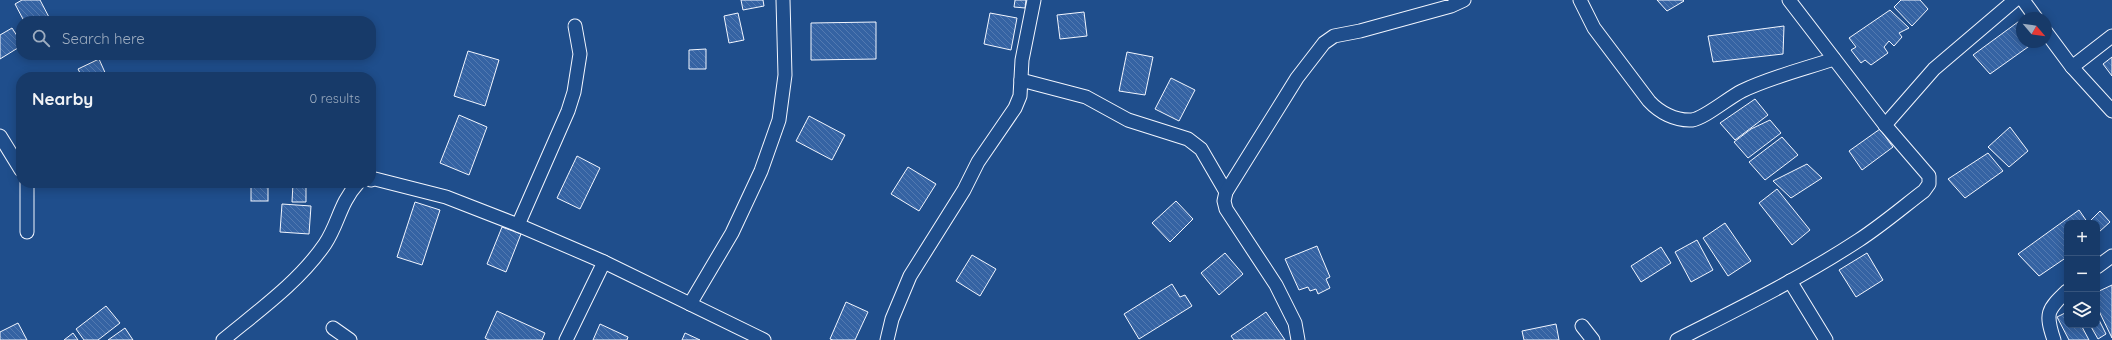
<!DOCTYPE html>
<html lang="en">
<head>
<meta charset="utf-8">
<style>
	:root { --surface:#173a69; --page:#244571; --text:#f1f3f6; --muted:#9eadc0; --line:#36547d }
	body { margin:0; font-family:Quicksand,sans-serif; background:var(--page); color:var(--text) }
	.controls { position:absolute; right:12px; bottom:12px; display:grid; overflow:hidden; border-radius:8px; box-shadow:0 2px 10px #0003 }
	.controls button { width:36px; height:36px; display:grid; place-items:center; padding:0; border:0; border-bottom:1px solid var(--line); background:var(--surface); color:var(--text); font:20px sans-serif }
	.compass { position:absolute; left:2016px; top:12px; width:36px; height:36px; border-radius:50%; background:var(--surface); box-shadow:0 2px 10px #0003; rotate:119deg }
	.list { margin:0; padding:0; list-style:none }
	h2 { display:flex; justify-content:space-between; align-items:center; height:52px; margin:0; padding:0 16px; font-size:17px }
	h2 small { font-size:13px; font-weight:400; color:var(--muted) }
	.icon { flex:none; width:22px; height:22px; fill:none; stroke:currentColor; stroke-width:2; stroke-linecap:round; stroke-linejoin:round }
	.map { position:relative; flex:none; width:2112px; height:340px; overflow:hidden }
	.search { position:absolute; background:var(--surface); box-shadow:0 2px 10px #0003; left:16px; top:16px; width:360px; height:44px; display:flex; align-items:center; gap:10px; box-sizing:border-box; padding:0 14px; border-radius:16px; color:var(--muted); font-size:15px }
	.panel { position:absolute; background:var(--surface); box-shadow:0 2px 10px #0003; left:16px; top:72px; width:360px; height:116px; border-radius:16px }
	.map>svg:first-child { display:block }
	.building { fill:url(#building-back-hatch); stroke:#f2f6ff }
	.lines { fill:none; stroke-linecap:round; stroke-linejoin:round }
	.minor-casing { stroke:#f2f6ff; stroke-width:15 }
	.minor { stroke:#1f4e8c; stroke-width:13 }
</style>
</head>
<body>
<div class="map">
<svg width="2112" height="340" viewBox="0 0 2112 340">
	<defs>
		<pattern id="building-back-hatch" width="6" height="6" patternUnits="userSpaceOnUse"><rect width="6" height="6" fill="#3563a3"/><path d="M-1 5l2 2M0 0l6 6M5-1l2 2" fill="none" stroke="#537ab1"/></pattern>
	</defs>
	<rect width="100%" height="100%" fill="#1f4e8c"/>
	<g class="building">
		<polygon points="22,0 40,0 51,21 24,21 15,4"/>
		<polygon points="741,0 763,0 764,6 743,10"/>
		<polygon points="1015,0 1026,0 1025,8 1014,7"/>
		<polygon points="1657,0 1683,0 1684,1 1667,11"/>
		<polygon points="1901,0 1920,0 1928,9 1912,26 1894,7"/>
		<polygon points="1890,10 1909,28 1899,33 1902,37 1894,46 1889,41 1884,47 1888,53 1871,65 1865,60 1861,63 1851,50 1856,47 1849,38"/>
		<polygon points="1084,12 1087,36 1060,39 1057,15"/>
		<polygon points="738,13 744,40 729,43 724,16"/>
		<polygon points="990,13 1017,18 1011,50 984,44"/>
		<polygon points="2022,19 2022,42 2035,42 1990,74 1973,55"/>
		<polygon points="876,22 876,59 811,60 811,23"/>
		<polygon points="1784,26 1783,54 1713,62 1708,36"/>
		<polygon points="12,28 21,42 21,46 0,59 0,35"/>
		<polygon points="706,49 706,69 689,69 689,50"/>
		<polygon points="468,51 499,60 485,106 454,96"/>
		<polygon points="1127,52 1153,57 1145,95 1119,91"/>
		<polygon points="2112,57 2112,76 2103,64"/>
		<polygon points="99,59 107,77 82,77 78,69"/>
		<polygon points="1171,78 1195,90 1179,121 1155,109"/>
		<polygon points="1755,99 1768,115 1735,140 1720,123"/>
		<polygon points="459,115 487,127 469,175 440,163"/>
		<polygon points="809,116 845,135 832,160 796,141"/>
		<polygon points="1770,120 1781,133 1748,158 1734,142 1751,129"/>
		<polygon points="2010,127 2028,151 2009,167 1988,147"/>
		<polygon points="1880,129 1893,147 1862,170 1849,151"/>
		<polygon points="1782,137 1798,155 1765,180 1749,162"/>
		<polygon points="1988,153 2003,171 1965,198 1948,179"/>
		<polygon points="577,156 600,168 580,209 557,198"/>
		<polygon points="1807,164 1822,178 1791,198 1773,181"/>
		<polygon points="908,167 936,184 919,211 891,194"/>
		<rect x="251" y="183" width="17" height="18"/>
		<polygon points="293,183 306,183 306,202 292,202"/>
		<polygon points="1777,189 1810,230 1792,245 1759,203"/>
		<polygon points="1176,201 1193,219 1170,242 1152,223"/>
		<polygon points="415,202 440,210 422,265 397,257"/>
		<polygon points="282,204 311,206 309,234 280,232"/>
		<polygon points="2079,210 2088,223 2067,223 2067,257 2039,276 2018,254"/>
		<polygon points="2100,211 2110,222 2099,232 2097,223 2093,223 2091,220"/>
		<polygon points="1725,223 1751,261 1728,276 1703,238"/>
		<polygon points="502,227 521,234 506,272 487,264"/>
		<polygon points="1697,240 1713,270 1691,282 1675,252"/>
		<polygon points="1317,246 1330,277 1326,279 1330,288 1318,294 1316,289 1310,291 1308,287 1299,290 1285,259"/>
		<polygon points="1661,247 1671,263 1641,282 1631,266"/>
		<polygon points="1225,253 1243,274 1219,295 1201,273"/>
		<polygon points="1867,253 1883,280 1856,297 1839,270"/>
		<polygon points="972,255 996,269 980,296 956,281"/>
		<polygon points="1172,284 1180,297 1185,295 1192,306 1139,339 1124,314"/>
		<polygon points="2112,285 2112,338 2097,307 2097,292"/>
		<polygon points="846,302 868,312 855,340 833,340 830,339"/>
		<polygon points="106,306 120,323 98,340 84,340 76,329"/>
		<polygon points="497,311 545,333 542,340 489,340 485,338"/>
		<polygon points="1266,312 1285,340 1234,340 1231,336"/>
		<polygon points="2067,312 2067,325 2081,325 2089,340 2069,340 2057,317"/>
		<polygon points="2097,316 2106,334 2098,339 2090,325 2097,325"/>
		<polygon points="18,323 27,340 0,340 0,332"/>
		<polygon points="600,324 628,337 627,340 593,340"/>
		<polygon points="1556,324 1559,340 1524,340 1522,331"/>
		<polygon points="125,328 133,340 108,340"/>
		<polygon points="73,333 78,340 64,340"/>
		<polygon points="685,333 700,340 682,340"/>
	</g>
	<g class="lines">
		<defs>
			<g id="minor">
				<path d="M1580,0L1594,28L1649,101C1659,112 1675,121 1692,120C1705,118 1728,98 1742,91C1771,77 1804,69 1834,59"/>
				<polyline points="2023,0 2036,18"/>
				<polyline points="2046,32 2072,67 2112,111"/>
				<polyline points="2072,67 2112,36"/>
				<polyline points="1021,80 1086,97 1128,120 1188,139 1201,149 1226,192"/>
				<polyline points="1885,125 1934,69 2015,0"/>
				<polyline points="0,136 21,170"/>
				<polyline points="371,180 375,179 446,197 518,225 604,262 764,340"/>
				<polyline points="518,225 568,111 574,92 580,54 575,26"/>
				<polyline points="27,232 27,183"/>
				<polyline points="2097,267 2112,256"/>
				<polyline points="1790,281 1826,340"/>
				<polyline points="690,304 732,233 761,171 779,120 785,75 783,0"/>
				<polyline points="1582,326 1593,340"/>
				<polyline points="333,328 350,340"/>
				<path d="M223,340C258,311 299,282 325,244C339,223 339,204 358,183"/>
				<polyline points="566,340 604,262"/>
				<polyline points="887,340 892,319 910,276 964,190 978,162 1015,108 1020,96 1022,60 1034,0"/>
				<polyline points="1298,340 1295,323 1276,285 1226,209 1224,201 1226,192 1297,78 1324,43 1334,36 1360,31 1451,6 1464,0"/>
				<path d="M1677,340C1738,309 1801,278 1859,240C1882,225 1903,207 1924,191L1929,184V176L1885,125L1789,0"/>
				<path d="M2054,340C2045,313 2047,310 2067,291"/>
			</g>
		</defs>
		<use href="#minor" class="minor-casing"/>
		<use href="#minor" class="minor"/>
	</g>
</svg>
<div class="controls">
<button>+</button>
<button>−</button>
<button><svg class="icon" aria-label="layers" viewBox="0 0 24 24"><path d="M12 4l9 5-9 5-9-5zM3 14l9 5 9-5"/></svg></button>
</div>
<svg class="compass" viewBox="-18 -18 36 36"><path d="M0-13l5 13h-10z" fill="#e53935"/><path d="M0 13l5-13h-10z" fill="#9eadc0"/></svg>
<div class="search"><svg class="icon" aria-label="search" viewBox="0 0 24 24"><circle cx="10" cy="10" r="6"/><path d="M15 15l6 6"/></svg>Search here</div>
<section class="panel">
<h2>Nearby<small>0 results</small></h2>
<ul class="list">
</ul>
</section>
</div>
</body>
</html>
